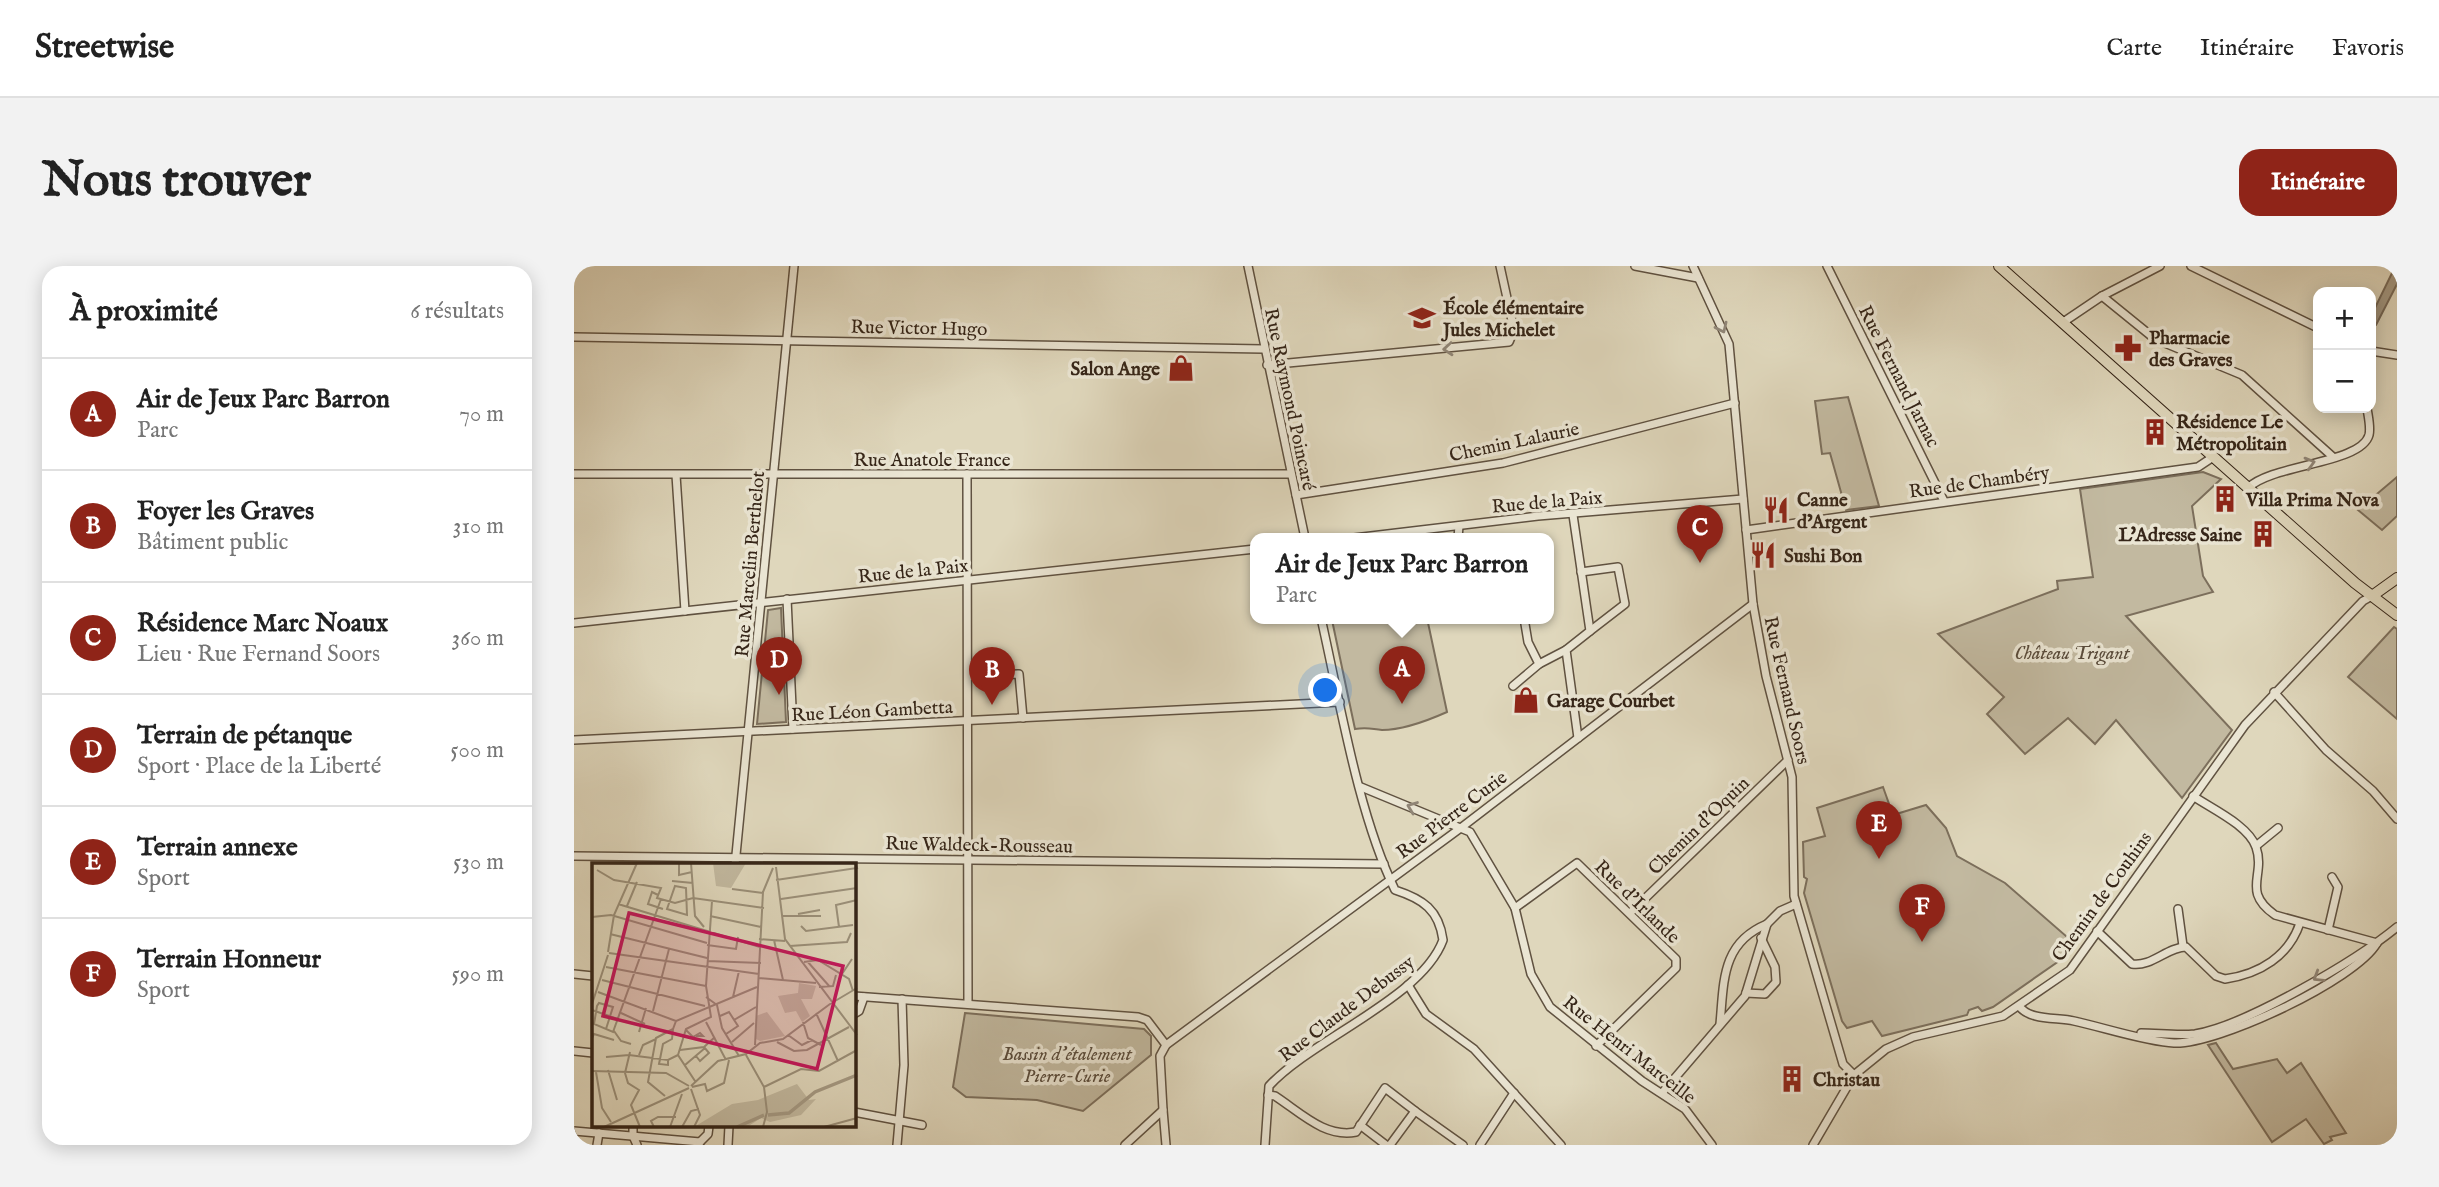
<!DOCTYPE html>
<html lang="fr">
<head>
<meta charset="utf-8">
<style>
	:root { --surface:#fff; --page:#f2f2f2; --text:#222; --muted:#767676; --line:#e0e0e0; --accent:#8f2418 }
	body { margin:0; font-family:"IM FELL English",serif; background:var(--page); color:var(--text) }
	.controls { position:absolute; right:21px; top:21px; display:grid; overflow:hidden; border-radius:14px; box-shadow:0 4px 18px #0003 }
	.controls button { width:63px; height:63px; display:grid; place-items:center; padding:0; border:0; border-bottom:2px solid var(--line); background:var(--surface); color:var(--text); font:35px sans-serif }
	.you { position:absolute; left:752px; top:425px; width:24px; height:24px; margin:-18px; border:5px solid #fff; border-radius:50%; background:#1a73e8; box-shadow:0 0 0 10px #1a73e833 }
	.badge { display:grid; place-items:center; width:46px; height:46px; border-radius:50%; background:var(--accent); color:#fff; font-size:23px; font-weight:700 }
	.pin { position:absolute; translate:-50% -58px; filter:drop-shadow(0 2px 4px #0008) }
	.pin::after { content:''; position:absolute; top:37px; width:24px; height:21px; background:inherit; clip-path:polygon(0 0,100% 0,50% 100%) }
	.popup { position:absolute; left:676px; top:267px; width:304px; height:91px; box-sizing:border-box; display:grid; place-content:center; border-radius:14px; background:var(--surface); filter:drop-shadow(0 2px 5px #0005); font-size:23px; white-space:nowrap; color:var(--muted) }
	.popup b { font-size:26px; color:var(--text) }
	.popup::after { content:''; position:absolute; left:50%; top:100%; margin-left:-14px; border:14px solid transparent; border-top-color:var(--surface) }
	.list { margin:0; padding:0; list-style:none }
	h2 { display:flex; justify-content:space-between; align-items:center; height:91px; margin:0; padding:0 28px; font-size:30px }
	h2 small { font-size:23px; font-weight:400; color:var(--muted) }
	.list li { display:grid; grid-template-columns:46px 1fr auto; gap:21px; align-items:center; box-sizing:border-box; height:112px; padding:0 28px; border-top:2px solid var(--line) }
	.list b { display:block; font-size:26px; white-space:nowrap }
	.list p { margin:0; font-size:23px; white-space:nowrap; color:var(--muted) }
	.list em { font-size:23px; font-style:normal; color:var(--muted) }
	.map { position:relative; flex:none; width:1823px; height:879px; overflow:hidden; border-radius:21px }
	header { display:flex; align-items:center; gap:42px; box-sizing:border-box; height:98px; padding:0 35px; background:var(--surface); border-bottom:2px solid var(--line) }
	header strong { font-size:33px }
	nav { display:flex; gap:38px; margin-inline-start:auto; font-size:24px }
	.intro { display:flex; align-items:center; justify-content:space-between; box-sizing:border-box; height:168px; padding:0 42px }
	h1 { margin:0; font-size:49px }
	.button { padding:18px 32px; border-radius:21px; background:var(--accent); color:#fff; font-size:24px; font-weight:700 }
	main { display:flex; gap:42px; padding:0 42px }
	aside { flex:1; background:var(--surface); border-radius:21px; box-shadow:0 4px 18px #0003 }
	.map>svg:first-child { display:block }
	.green { fill:#c2b9a0; stroke:#7c6f5c; stroke-width:2 }
	.water { fill:#a59a84; stroke:#786b59; stroke-width:2 }
	.lines { fill:none; stroke-linecap:round; stroke-linejoin:round }
	.minor-casing { stroke:#605241; stroke-width:10 }
	.major-casing { stroke:#352518; stroke-width:12 }
	.minor { stroke:#eae5d3; stroke-width:7 }
	.major { stroke:#dfd7bc; stroke-width:10 }
	.oneway { stroke:#908576 }
	.labels { text-anchor:middle; stroke-width:7; stroke-linejoin:round; paint-order:stroke }
	.poi-label { font-size:19px; font-weight:bold; fill:#352518; stroke:#eae5d3; text-anchor:start }
	.street-label { font-size:19px; fill:#352518; stroke:#eae5d3 }
	.park-label { font-size:19px; font-style:italic; fill:#584a3a; stroke:#eae5d3 }
	.inset-river { fill:none; stroke:#a59a84; stroke-width:3.5 }
	.inset-road { fill:none; stroke:#9b907a; stroke-width:2 }
	.view { fill:#c2185b; fill-opacity:0.15; stroke:#c2185b; stroke-width:3.5 }
	.inset-edge { fill:none; stroke:#352518; stroke-width:3.5 }
</style>
</head>
<body>
<header>
<strong>Streetwise</strong>
<nav><a>Carte</a><a>Itinéraire</a><a>Favoris</a></nav>
</header>
<div class="intro"><h1>Nous trouver</h1><a class="button">Itinéraire</a></div>
<main>
<aside>
<h2>À proximité<small>6 résultats</small></h2>
<ul class="list">
<li><span class="badge">A</span><div><b>Air de Jeux Parc Barron</b><p>Parc</p></div><em>70 m</em></li>
<li><span class="badge">B</span><div><b>Foyer les Graves</b><p>Bâtiment public</p></div><em>310 m</em></li>
<li><span class="badge">C</span><div><b>Résidence Marc Noaux</b><p>Lieu · Rue Fernand Soors</p></div><em>360 m</em></li>
<li><span class="badge">D</span><div><b>Terrain de pétanque</b><p>Sport · Place de la Liberté</p></div><em>500 m</em></li>
<li><span class="badge">E</span><div><b>Terrain annexe</b><p>Sport</p></div><em>530 m</em></li>
<li><span class="badge">F</span><div><b>Terrain Honneur</b><p>Sport</p></div><em>590 m</em></li>
</ul>
</aside>
<div class="map">
<svg width="1823" height="879" viewBox="0 0 1823 879">
	<rect width="100%" height="100%" fill="#dfd7bc"/>
	<filter id="stains"><feTurbulence type="fractalNoise" baseFrequency=".00286" numOctaves="4"/><feColorMatrix values="0 0 0 0 .2 0 0 0 0 .09 0 0 0 0 .02 0 0 0 .5 -.17"/></filter>
	<radialGradient id="worn" r=".72"><stop offset=".6" stop-color="#630" stop-opacity="0"/><stop offset="1" stop-color="#630" stop-opacity=".3"/></radialGradient>
	<g class="green">
		<polygon points="1274,131 1305,240 1272,244 1256,187 1248,188 1241,135"/>
		<polygon points="1629,206 1647,213 1618,240 1629,310 1639,326 1552,350 1658,464 1608,532 1542,454 1521,478 1494,452 1451,488 1413,448 1430,431 1364,368 1484,323 1483,315 1519,311 1506,223"/>
		<polygon points="1823,211 1823,250 1808,264 1784,244"/>
		<polygon points="207,342 212,456 183,458 194,344"/>
		<path d="M763,352H853L873,446C855,454 828,464 808,464C797,463 794,461 781,463L758,354Z"/>
		<polygon points="1820,361 1823,363 1823,453 1774,411"/>
		<polygon points="1309,521 1319,549 1352,539 1372,562 1383,590 1431,617 1500,677 1485,695 1419,741 1408,745 1404,741 1395,744 1393,749 1308,770 1298,755 1273,762 1268,755 1230,627 1233,613 1230,611 1229,576 1251,570 1243,542"/>
		<polygon points="391,747 570,763 577,770 577,789 509,845 463,834 392,831 379,821"/>
		<polygon points="1642,777 1659,803 1703,793 1713,807 1727,797 1772,867 1756,871 1758,874 1750,878 1732,853 1698,876 1634,779"/>
	</g>
	<polygon class="water" points="1823,5 1823,18 1802,59 1797,61 1797,50 1818,7"/>
	<g class="lines">
		<defs>
			<g id="minor">
				<polyline points="674,0 731,272"/>
				<polyline points="1061,0 1124,12"/>
				<polyline points="1119,0 1155,78 1179,338 1192,410 1218,511 1220,630 1269,798 1280,809"/>
				<polyline points="1253,0 1370,235"/>
				<polyline points="1617,0 1744,62"/>
				<polyline points="1528,30 1581,73 1668,109 1759,191"/>
				<polyline points="1488,57 1528,30 1586,0"/>
				<polyline points="0,71 689,83"/>
				<polyline points="1797,85 1823,89"/>
				<polyline points="693,99 935,76 940,64 926,0"/>
				<polyline points="0,208 715,208"/>
				<polyline points="393,208 394,738"/>
				<polyline points="102,209 111,345"/>
				<path d="M1674,222C1698,198 1787,198 1795,169C1797,161 1794,150 1793,142"/>
				<polyline points="722,229 929,197 1161,137"/>
				<polyline points="999,249 1016,365 992,384 1004,472"/>
				<polyline points="1172,264 1624,201 1639,191"/>
				<polyline points="780,272 964,250 1169,233"/>
				<polyline points="884,272 885,260"/>
				<polyline points="1007,306 1044,301 1051,338 1016,365"/>
				<polyline points="213,333 219,463"/>
				<polyline points="0,357 681,283"/>
				<polyline points="965,398 992,384"/>
				<polyline points="394,410 445,408 449,452"/>
				<polyline points="939,420 965,398 954,376 950,352"/>
				<polyline points="1700,426 1752,484 1799,525 1823,553"/>
				<polyline points="0,474 766,436"/>
				<polyline points="787,521 896,566 941,642 957,708 976,741 1068,815 1111,843 1138,879"/>
				<path d="M1619,530C1638,543 1674,559 1682,581C1692,610 1667,625 1701,649L1803,677"/>
				<polyline points="1682,580 1704,562"/>
				<polyline points="0,590 810,598"/>
				<polyline points="161,599 220,0"/>
				<polyline points="941,642 1003,597 1102,693 1102,702 1022,780"/>
				<polyline points="1604,643 1609,680"/>
				<polyline points="1056,647 1214,494"/>
				<polyline points="1754,664 1764,621 1758,611"/>
				<path d="M1523,665L1558,698C1578,701 1593,681 1612,681L1642,710L1651,713C1686,708 1715,690 1726,657"/>
				<polyline points="0,708 19,710"/>
				<polyline points="834,719 852,748 900,783 987,879"/>
				<polyline points="1172,727 1191,728 1202,716 1201,701 1187,672"/>
				<polyline points="280,730 564,751 573,754 592,779"/>
				<path d="M1445,740C1456,755 1483,751 1500,755C1528,761 1573,776 1600,777C1643,779 1782,714 1803,677"/>
				<polyline points="280,748 285,745 290,731"/>
				<path d="M1146,758C1150,716 1147,677 1193,658"/>
				<path d="M1567,767C1584,767 1603,770 1621,768C1671,760 1783,694 1823,661"/>
				<polyline points="0,785 19,787"/>
				<polyline points="1088,827 1171,730 1193,658 1206,645 1222,638"/>
				<path d="M694,829L701,830C727,847 751,872 782,866L811,822L841,845L816,879"/>
				<polyline points="589,844 592,879"/>
				<polyline points="841,845 889,879"/>
				<polyline points="280,846 348,859"/>
				<polyline points="786,859 812,879"/>
				<polyline points="59,860 59,870 63,879"/>
				<polyline points="0,865 126,876"/>
				<polyline points="126,876 134,868 135,860"/>
				<polyline points="23,879 25,867"/>
				<polyline points="154,879 155,860"/>
				<polyline points="323,879 330,799 328,733"/>
				<polyline points="551,879 589,844 586,790 592,779 888,561 1179,338"/>
				<path d="M691,879L695,820C738,773 848,732 869,674C865,644 849,633 821,624C784,548 766,436 747,352"/>
				<polyline points="906,879 940,827"/>
				<polyline points="1239,879 1280,809 1312,783 1339,771 1429,750 1496,704 1671,459 1789,335 1798,330"/>
			</g>
			<g id="major">
				<polyline points="1425,0 1781,317 1823,349"/>
				<polyline points="1798,330 1823,312"/>
			</g>
		</defs>
		<use href="#minor" class="minor-casing"/>
		<use href="#major" class="major-casing"/>
		<use href="#minor" class="minor"/>
		<use href="#major" class="major"/>
	</g>
	<defs><path id="oneway-chevron" d="M-2-3.5L2.5 0L-2 3.5" fill="none" stroke-width="1.6" stroke-linecap="round" stroke-linejoin="round" transform="scale(1.75)"/></defs>
	<g class="oneway">
		<use href="#oneway-chevron" transform="translate(1148 62) rotate(65)"/>
		<use href="#oneway-chevron" transform="translate(874 83) rotate(175)"/>
		<use href="#oneway-chevron" transform="translate(1736 197) rotate(-16)"/>
		<use href="#oneway-chevron" transform="translate(838 541) rotate(-159)"/>
		<use href="#oneway-chevron" transform="translate(1744 711) rotate(148)"/>
	</g>
	<defs>
		<symbol id="school-bare" viewBox="-9 -9 18 18"><path d="M0-5L7-2L0 1L-7-2ZM-4 1L0 2.5L4 1V4Q0 6-4 4Z" fill="#8f2418" stroke="#eae5d3" stroke-width="2.5" paint-order="stroke"/></symbol>
		<symbol id="pharmacy-bare" viewBox="-9 -9 18 18"><path d="M-2-6h4v4h4v4h-4v4h-4v-4h-4v-4h4Z" fill="#8f2418" stroke="#eae5d3" stroke-width="2.5" paint-order="stroke"/></symbol>
		<symbol id="shop-bare" viewBox="-9 -9 18 18"><path d="M-5-2.5h2.3a2.7 3.5 0 0 1 5.4 0H5L5.5 6h-11ZM-1.5-2.5h3a1.5 2.3 0 0 0-3 0Z" fill="#8f2418" stroke="#eae5d3" stroke-width="2.5" paint-order="stroke"/></symbol>
		<symbol id="building-bare" viewBox="-9 -9 18 18"><path d="M-4-6H4V6H1V3H-1V6H-4ZM-2.5-4.3h1.7v1.8h-1.7ZM.8-4.3h1.7v1.8H.8ZM-2.5-1h1.7V.8h-1.7ZM.8-1h1.7V.8H.8Z" fill="#8f2418" stroke="#eae5d3" stroke-width="2.5" paint-order="stroke"/></symbol>
		<symbol id="restaurant-bare" viewBox="-9 -9 18 18"><path d="M-5-6h1v4h1v-4h1v4h1v-4h1v5L-1.5 .5V6h-2V.5L-5-1ZM5-6V6H3V1.5H1.5Q1.5-4 5-6Z" fill="#8f2418" stroke="#eae5d3" stroke-width="2.5" paint-order="stroke"/></symbol>
	</defs>
	<g fill-rule="evenodd">
		<use href="#school-bare" x="829" y="33" width="38" height="38"/>
		<use href="#pharmacy-bare" x="1535" y="63" width="38" height="38"/>
		<use href="#shop-bare" x="588" y="83" width="38" height="38"/>
		<use href="#building-bare" x="1562" y="147" width="38" height="38"/>
		<use href="#building-bare" x="1632" y="214" width="38" height="38"/>
		<use href="#restaurant-bare" x="1183" y="225" width="38" height="38"/>
		<use href="#building-bare" x="1670" y="249" width="38" height="38"/>
		<use href="#restaurant-bare" x="1170" y="270" width="38" height="38"/>
		<use href="#shop-bare" x="933" y="415" width="38" height="38"/>
		<use href="#building-bare" x="1199" y="794" width="38" height="38"/>
	</g>
	<g class="labels">
		<g class="poi-label">
			<text x="869" y="48">École élémentaire<tspan x="869" dy="22">Jules Michelet</tspan></text>
			<text x="1575" y="78">Pharmacie<tspan x="1575" dy="22">des Graves</tspan></text>
			<text x="586" y="109" text-anchor="end">Salon Ange</text>
			<text x="1602" y="162">Résidence Le<tspan x="1602" dy="22">Métropolitain</tspan></text>
			<text x="1223" y="240">Canne<tspan x="1223" dy="22">d’Argent</tspan></text>
			<text x="1672" y="240">Villa Prima Nova</text>
			<text x="1668" y="275" text-anchor="end">L'Adresse Saine</text>
			<text x="1210" y="296">Sushi Bon</text>
			<text x="973" y="441">Garage Courbet</text>
			<text x="1239" y="820">Christau</text>
		</g>
		<g class="street-label">
			<text transform="translate(345 61) rotate(1)" y="7">Rue Victor Hugo</text>
			<text transform="translate(1326 110) rotate(63)" y="7">Rue Fernand Jarnac</text>
			<text transform="translate(717 133) rotate(78)" y="7">Rue Raymond Poincaré</text>
			<text transform="translate(940 175) rotate(-12)" y="7">Chemin Lalaurie</text>
			<text x="358" y="200">Rue Anatole France</text>
			<text transform="translate(1405 215) rotate(-8)" y="7">Rue de Chambéry</text>
			<text transform="translate(973 235) rotate(-5)" y="7">Rue de la Paix</text>
			<text transform="translate(175 298) rotate(-85)" y="7">Rue Marcelin Berthelot</text>
			<text transform="translate(339 304) rotate(-6)" y="7">Rue de la Paix</text>
			<text transform="translate(1214 424) rotate(77)" y="7">Rue Fernand Soors</text>
			<text transform="translate(298 444) rotate(-3)" y="7">Rue Léon Gambetta</text>
			<text transform="translate(877 548) rotate(-37)" y="7">Rue Pierre Curie</text>
			<text transform="translate(1124 559) rotate(-44)" y="7">Chemin d'Oquin</text>
			<text transform="translate(405 578) rotate(1)" y="7">Rue Waldeck-Rousseau</text>
			<text transform="translate(1527 630) rotate(-54)" y="7">Chemin de Couhins</text>
			<text transform="translate(1064 635) rotate(44)" y="7">Rue d'Irlande</text>
			<text transform="translate(772 742) rotate(-37)" y="7">Rue Claude Debussy</text>
			<text transform="translate(1056 783) rotate(38)" y="7">Rue Henri Marceille</text>
		</g>
		<g class="park-label">
			<text x="1498" y="393">Château Trigant</text>
			<text x="493" y="794">Bassin d'étalement<tspan x="493" dy="22">Pierre-Curie</tspan></text>
		</g>
	</g>
	<g transform="translate(18 597)">
		<rect width="264" height="264" fill="#dfd7bc"/>
		<path d="M121,0H154L139,25L124,23ZM207,120L224,123L220,136H209L218,153L210,159L204,148L193,150L186,133L206,130ZM175,149L193,173L168,178L164,176V153ZM205,221L217,237L224,236L209,252L178,259L169,255L155,264H102L140,241L166,237Z" fill="#c2b9a0"/>
		<path class="inset-river" d="M176,252L197,250L223,229L265,212M145,264L172,252"/>
		<path class="inset-road" d="M14,0L44,1M87,0V12L100,9M99,0L103,53L112,64M184,4L193,76L265,172M5,7L22,17L69,25L65,35L83,40L101,35L172,45M184,17L265,5L263,0M80,18L101,20M83,23L94,25L95,52L75,46ZM140,26L171,30M66,32L60,29L56,41L71,46M189,36L265,25M26,41L168,84M35,43L45,19M206,51L228,47M118,53L169,64M191,53H229M0,54L19,52L115,80M209,63L214,68L261,62M247,64L244,42L265,37M18,71L115,95M167,76L193,78M182,77L191,117M115,82L144,86L146,74M198,83L255,79L259,70M16,89L22,52L45,0M17,90L167,111M115,98L169,100M215,98L238,124M212,99L226,97L257,116L261,128M14,104L114,123M248,114L260,96M167,115L224,120M10,117L113,143M227,124L241,123L244,112M6,129L84,158M114,134L125,142L130,165L147,193M141,134L147,108M0,141L16,92M238,141L265,125M0,147L26,156M61,148L77,86M29,150L53,161M224,150L246,198M128,153L137,149L146,163L134,171M142,157L164,144M114,159L134,197M211,159L216,175L229,182M14,166L21,144L7,140L5,143L2,161L21,169L69,36M94,167L101,174L108,170L111,173H104M22,168L29,178L39,181M47,169L54,145M196,172L210,182L220,177M0,175L2,171L22,177M140,179L162,160M185,179L202,188L215,187L257,164M163,182L171,29L181,5M88,187L112,184L123,174M38,189L33,210L36,220L47,227L39,242L48,264M47,192L51,182L64,176M154,192L172,224L175,249L171,264M104,193L108,198L117,190L112,184M14,194L37,192L76,197L86,192M76,197V202L67,201L71,181L80,176L81,166M93,202L113,185M16,207L25,237M0,208L74,210L97,223M4,209L10,245L19,259M103,218L86,192L94,166L119,154L114,123L120,38M99,223L126,198L154,191L168,180L191,176L238,141M100,224L113,221L115,228L132,220L137,197M172,224L209,206L227,208L265,187M99,226L108,252L102,264M73,233L56,219L64,175L81,166L84,158L165,124M12,264L97,225M62,264L59,258L66,254H84M78,264L90,231M90,264L99,248L107,246M232,264L265,255"/>
		<path class="view" d="M37,50L251,103L225,206L11,153Z"/>
		<rect width="264" height="264" class="inset-edge"/>
	</g>
	<rect width="100%" height="100%" filter="url(#stains)"/>
	<rect width="100%" height="100%" fill="url(#worn)"/>
</svg>
<div class="controls">
<button>+</button>
<button>−</button>
</div>
<div class="you"></div>
<div class="pin badge" style="left:828px;top:438px">A</div>
<div class="popup"><b>Air de Jeux Parc Barron</b>Parc</div>
<div class="pin badge" style="left:418px;top:439px">B</div>
<div class="pin badge" style="left:1126px;top:297px">C</div>
<div class="pin badge" style="left:205px;top:429px">D</div>
<div class="pin badge" style="left:1305px;top:593px">E</div>
<div class="pin badge" style="left:1348px;top:676px">F</div>
</div>
</main>
</body>
</html>
